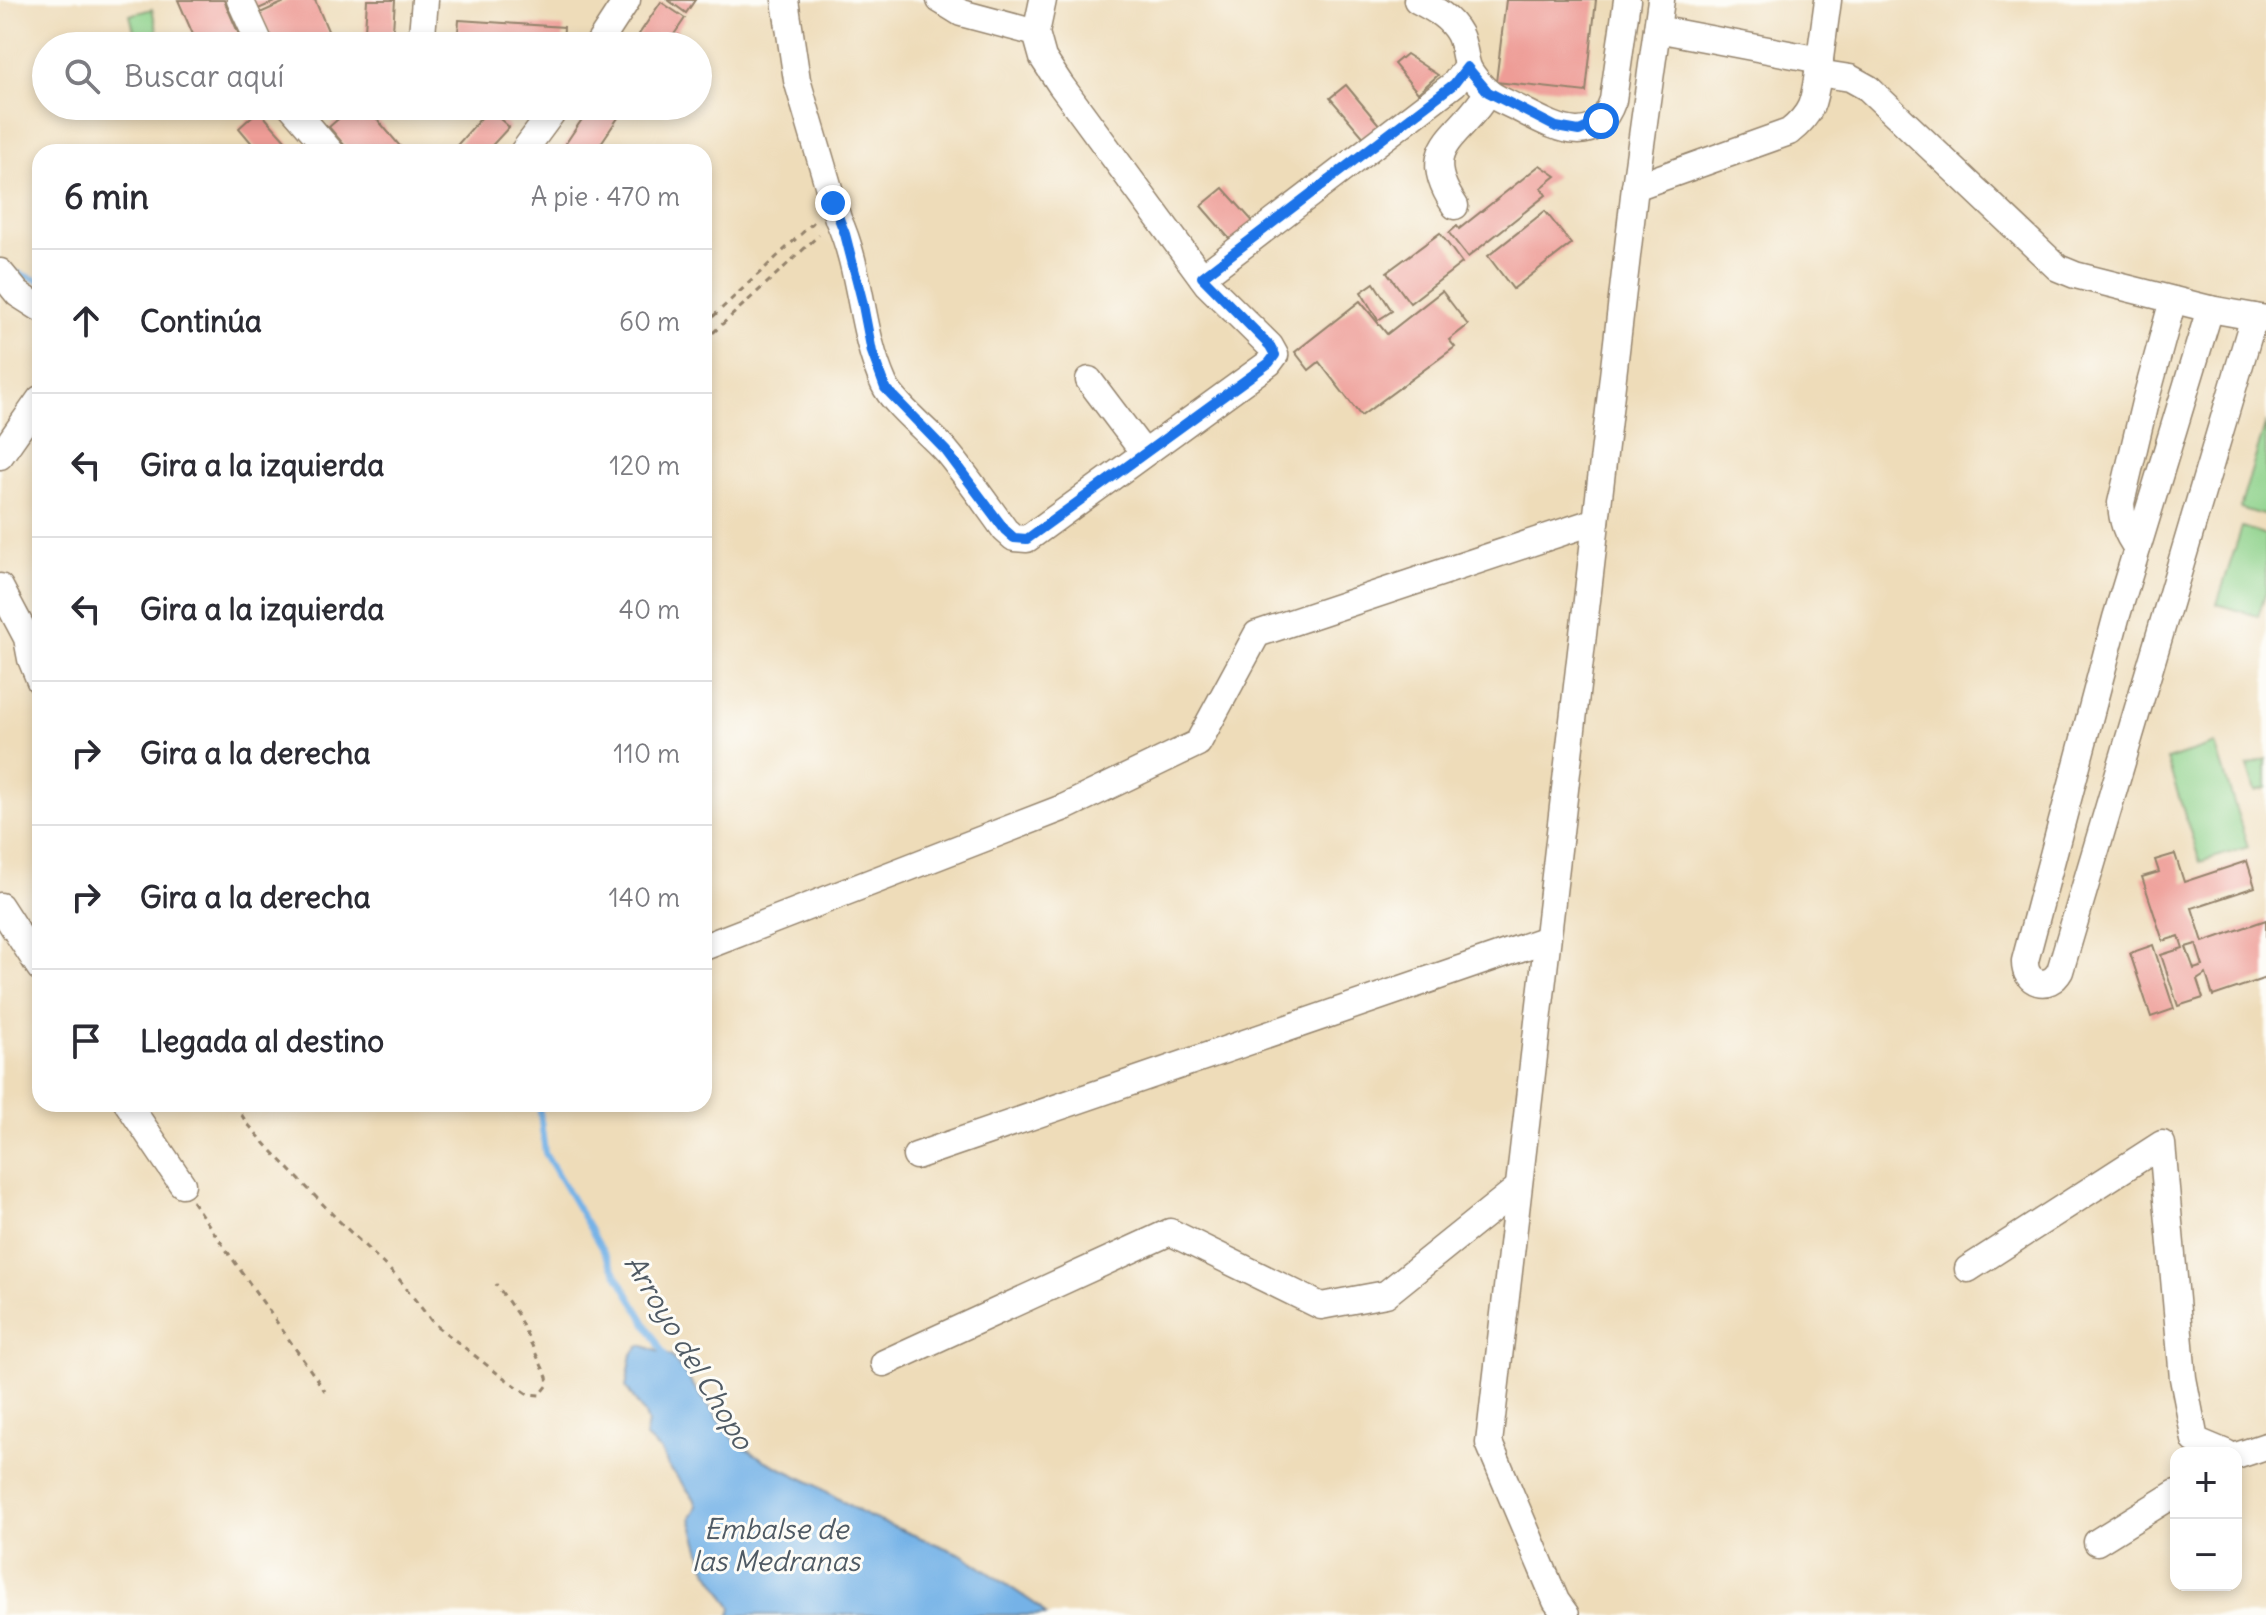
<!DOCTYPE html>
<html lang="es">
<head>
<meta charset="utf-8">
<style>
	:root { --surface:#fff; --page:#f2f2f3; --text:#2b2b33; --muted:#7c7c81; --line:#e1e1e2 }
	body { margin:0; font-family:Delius,sans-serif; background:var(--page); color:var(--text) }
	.controls { position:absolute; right:24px; bottom:24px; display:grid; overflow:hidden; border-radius:16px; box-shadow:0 4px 12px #0003 }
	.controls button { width:72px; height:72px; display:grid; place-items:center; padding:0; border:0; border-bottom:2px solid var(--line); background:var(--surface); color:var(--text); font:40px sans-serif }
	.stop { position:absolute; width:24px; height:24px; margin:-18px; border:6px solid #1a73e8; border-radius:50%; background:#fff }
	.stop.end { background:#1a73e8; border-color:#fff; box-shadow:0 2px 8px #0008 }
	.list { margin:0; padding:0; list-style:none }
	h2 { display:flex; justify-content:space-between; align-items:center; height:104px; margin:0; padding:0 32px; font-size:34px }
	h2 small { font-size:26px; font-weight:400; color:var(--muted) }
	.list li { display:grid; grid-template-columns:52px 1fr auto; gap:24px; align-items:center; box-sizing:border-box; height:144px; padding:0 32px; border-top:2px solid var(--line) }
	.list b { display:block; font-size:30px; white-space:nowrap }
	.list em { font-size:26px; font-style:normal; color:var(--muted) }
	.icon { flex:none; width:44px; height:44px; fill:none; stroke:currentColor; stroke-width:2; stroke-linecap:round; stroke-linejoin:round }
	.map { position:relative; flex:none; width:2266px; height:1615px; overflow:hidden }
	.search { position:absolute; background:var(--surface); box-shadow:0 4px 12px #0003; left:32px; top:32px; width:680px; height:88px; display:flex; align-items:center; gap:20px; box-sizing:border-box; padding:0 28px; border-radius:44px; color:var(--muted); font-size:30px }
	.panel { position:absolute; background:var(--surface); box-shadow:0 4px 12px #0003; left:32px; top:144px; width:680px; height:968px; border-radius:24px }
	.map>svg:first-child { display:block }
	.green { fill:#8dd18a; stroke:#647e54; stroke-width:2 }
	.water { fill:#74b2e7; stroke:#586e82; stroke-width:2 }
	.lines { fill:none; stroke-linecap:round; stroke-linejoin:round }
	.stream { stroke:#74b2e7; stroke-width:6 }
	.building { fill:#ee9c96; fill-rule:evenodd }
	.minor-casing { stroke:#94836c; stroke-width:29 }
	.path { stroke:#94836c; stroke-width:3; stroke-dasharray:6 6; stroke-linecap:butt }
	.minor { stroke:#fff; stroke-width:26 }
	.route { stroke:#1a73e8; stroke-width:10 }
	.labels { text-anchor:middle; stroke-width:6; stroke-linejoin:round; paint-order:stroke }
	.water-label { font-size:28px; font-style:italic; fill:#4f5a64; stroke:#fdfcf7 }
</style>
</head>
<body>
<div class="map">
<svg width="2266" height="1615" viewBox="0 0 2266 1615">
	<rect width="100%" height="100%" fill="#fdfcf7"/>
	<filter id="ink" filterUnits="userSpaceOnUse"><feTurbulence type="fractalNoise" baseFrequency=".0125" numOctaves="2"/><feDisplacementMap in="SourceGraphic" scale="16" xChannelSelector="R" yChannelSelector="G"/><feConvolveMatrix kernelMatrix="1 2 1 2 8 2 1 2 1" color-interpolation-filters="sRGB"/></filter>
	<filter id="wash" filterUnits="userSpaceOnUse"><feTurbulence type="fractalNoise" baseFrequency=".006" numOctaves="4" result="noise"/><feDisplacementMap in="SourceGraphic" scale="32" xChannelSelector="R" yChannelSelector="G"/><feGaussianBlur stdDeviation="1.8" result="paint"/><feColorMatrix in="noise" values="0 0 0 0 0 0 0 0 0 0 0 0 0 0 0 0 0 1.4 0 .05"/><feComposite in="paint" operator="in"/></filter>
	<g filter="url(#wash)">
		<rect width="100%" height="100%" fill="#eedcb9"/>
		<g class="green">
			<polygon points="152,9 161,46 138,46 130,15"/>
			<polygon points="2266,422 2266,516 2240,508"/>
			<polygon points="2242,527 2266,535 2266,592 2258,616 2217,604"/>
			<polygon points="2215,744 2248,847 2200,862 2167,760"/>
			<polygon points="2266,759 2266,788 2255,791 2247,766"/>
		</g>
		<polygon class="water" points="641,1345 671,1356 736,1442 766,1461 814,1484 867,1516 963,1555 1038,1606 1046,1615 730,1615 732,1608 705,1565 691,1518 697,1506 694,1498 668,1466 661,1451 645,1437 648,1423 645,1415 626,1387 632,1354"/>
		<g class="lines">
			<g class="stream">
				<polyline points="12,271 40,281"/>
				<polyline points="539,1104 545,1153 667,1359"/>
			</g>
		</g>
		<g id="blocks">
			<g class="building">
				<polygon points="178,0 224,0 244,46 198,46"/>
				<polygon points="252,0 279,0 256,10"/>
				<polygon points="289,0 315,0 329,33 330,46 274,46 260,13"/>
				<polygon points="367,0 395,0 392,46 364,46"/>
				<polygon points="668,0 695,0 686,13"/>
				<polygon points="1506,0 1596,0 1586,92 1496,82"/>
				<polygon points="661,2 685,18 677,30 666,46 631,46"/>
				<polygon points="459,20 564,27 563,46 457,46"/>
				<polygon points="1406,54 1438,75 1418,93 1394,64"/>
				<polygon points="1346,85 1381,127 1366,140 1330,98"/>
				<polygon points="353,106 366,106 405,152 350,152 329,127"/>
				<polygon points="591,106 626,106 595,152 560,152"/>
				<polygon points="489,109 509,127 486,152 451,152"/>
				<polygon points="259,110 269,122 296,152 259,152 239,128"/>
				<polygon points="1540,165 1556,176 1541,188 1546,195 1468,257 1449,233 1457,226 1459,229"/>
				<polygon points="1223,188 1256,225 1234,244 1201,206"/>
				<polygon points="1545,211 1571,244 1513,289 1488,256"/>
				<polygon points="1440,233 1462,263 1410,303 1387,272"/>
				<polygon points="1374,283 1392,311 1378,320 1361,292"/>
				<polygon points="1442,291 1468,325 1449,340 1455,347 1361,416 1319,362 1309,370 1295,352 1360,301 1387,334"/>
				<path d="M2175,854L2184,882L2247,861L2255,887L2192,908L2203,942L2266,920V978L2213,996L2206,974L2197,980L2203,998L2178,1006L2161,955L2183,948L2179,936L2163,941L2142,877L2159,872L2155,860ZM2196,944L2203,966L2194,969L2186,947Z"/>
				<polygon points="2153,945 2174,1009 2151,1017 2130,953"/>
			</g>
		</g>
	</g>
	<g filter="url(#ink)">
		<use href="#blocks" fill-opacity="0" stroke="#94836c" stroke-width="2"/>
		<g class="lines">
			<defs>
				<g id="minor">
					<polyline points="240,0 261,46"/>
					<path d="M785,0L797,80L838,219C862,271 860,331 884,384C893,404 930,433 946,451C967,476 986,504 1005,530L1014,538L1027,539L1269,363L1275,355L1270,346L1207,284L1060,84L1043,58L1036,33L1043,0"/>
					<polyline points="940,0 961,13 1036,33"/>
					<path d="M1417,0C1434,9 1450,17 1459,34C1464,44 1464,54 1467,64C1469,73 1482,87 1489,93C1500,101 1515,106 1527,113C1560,130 1596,148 1613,100L1627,0"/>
					<polyline points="1828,0 1818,73 1850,78 1868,88 2058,268 2075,275 2210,309 2266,319"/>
					<polyline points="1657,29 1820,60"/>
					<polyline points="421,46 425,0"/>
					<polyline points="597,46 627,0"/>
					<polyline points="291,106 331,152"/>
					<polyline points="523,152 557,106"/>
					<path d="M1635,187L1789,132C1813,113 1814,101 1818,73"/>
					<path d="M1455,206C1414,145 1462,138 1488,92"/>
					<polyline points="0,272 18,294 40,308"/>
					<polyline points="1202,277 1454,84 1467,67"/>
					<path d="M2210,309L2116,618L2025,961C2024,984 2049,991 2060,971L2254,317"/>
					<polyline points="1089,380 1144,453"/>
					<polyline points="0,456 40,399"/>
					<path d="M2137,548C2126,533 2122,521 2121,503L2145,402L2173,300"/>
					<polyline points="0,587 27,638 31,659 40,681"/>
					<polyline points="0,906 40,968"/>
					<polyline points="704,947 1065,807 1198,743 1257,634 1596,521"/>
					<polyline points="128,1104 182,1184"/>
					<polyline points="916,1156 1547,939"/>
					<polyline points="1968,1269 2162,1144 2183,1378 2195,1440 2226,1453"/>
					<polyline points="884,1363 1170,1232 1321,1306 1386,1294 1518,1188"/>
					<polyline points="2236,1456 2266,1446"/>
					<polyline points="2097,1542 2176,1493"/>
					<polyline points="1566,1615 1556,1601 1489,1443 1635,187 1661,0"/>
				</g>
			</defs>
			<use href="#minor" class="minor-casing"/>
			<g class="path">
				<polyline points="704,325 816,220"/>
				<polyline points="704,341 819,235"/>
				<polyline points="235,1104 246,1122 270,1149 337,1219 399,1279 433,1323 497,1373 528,1394 540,1395 548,1385 547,1377 517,1314 496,1284"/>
				<polyline points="192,1201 325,1391"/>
			</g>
			<use href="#minor" class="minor"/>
		</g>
	</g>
	<g class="lines" filter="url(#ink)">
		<polyline class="route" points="833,203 845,234 862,300 872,352 885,388 946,451 1005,530 1014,538 1027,539 1269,363 1275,355 1270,346 1202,277 1454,84 1467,67 1488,92 1556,127 1579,131 1601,121"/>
	</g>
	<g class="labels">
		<g class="water-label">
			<text transform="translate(689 1352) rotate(59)" y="10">Arroyo del Chopo</text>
			<text x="776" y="1539">Embalse de<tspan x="776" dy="32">las Medranas</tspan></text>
		</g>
	</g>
</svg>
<div class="controls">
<button>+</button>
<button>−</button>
</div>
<div class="stop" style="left:1601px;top:121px"></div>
<div class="stop end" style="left:833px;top:203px"></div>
<div class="search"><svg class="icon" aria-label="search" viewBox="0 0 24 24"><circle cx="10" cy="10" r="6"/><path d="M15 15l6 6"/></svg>Buscar aquí</div>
<section class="panel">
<h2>6 min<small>A pie · 470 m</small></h2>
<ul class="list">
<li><svg class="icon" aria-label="ahead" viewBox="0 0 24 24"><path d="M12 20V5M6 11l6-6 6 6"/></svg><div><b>Continúa</b></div><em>60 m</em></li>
<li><svg class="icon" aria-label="left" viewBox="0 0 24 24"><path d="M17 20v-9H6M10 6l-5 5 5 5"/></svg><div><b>Gira a la izquierda</b></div><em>120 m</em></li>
<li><svg class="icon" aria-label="left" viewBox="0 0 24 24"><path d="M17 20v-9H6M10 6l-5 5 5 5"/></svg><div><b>Gira a la izquierda</b></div><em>40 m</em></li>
<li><svg class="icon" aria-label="right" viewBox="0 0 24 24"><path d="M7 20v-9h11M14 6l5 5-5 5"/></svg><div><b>Gira a la derecha</b></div><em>110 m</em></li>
<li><svg class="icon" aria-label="right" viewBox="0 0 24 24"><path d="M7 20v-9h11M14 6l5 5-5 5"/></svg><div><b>Gira a la derecha</b></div><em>140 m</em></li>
<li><svg class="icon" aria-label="arrive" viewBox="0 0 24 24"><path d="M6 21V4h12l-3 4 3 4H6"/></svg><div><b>Llegada al destino</b></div></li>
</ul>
</section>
</div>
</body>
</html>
